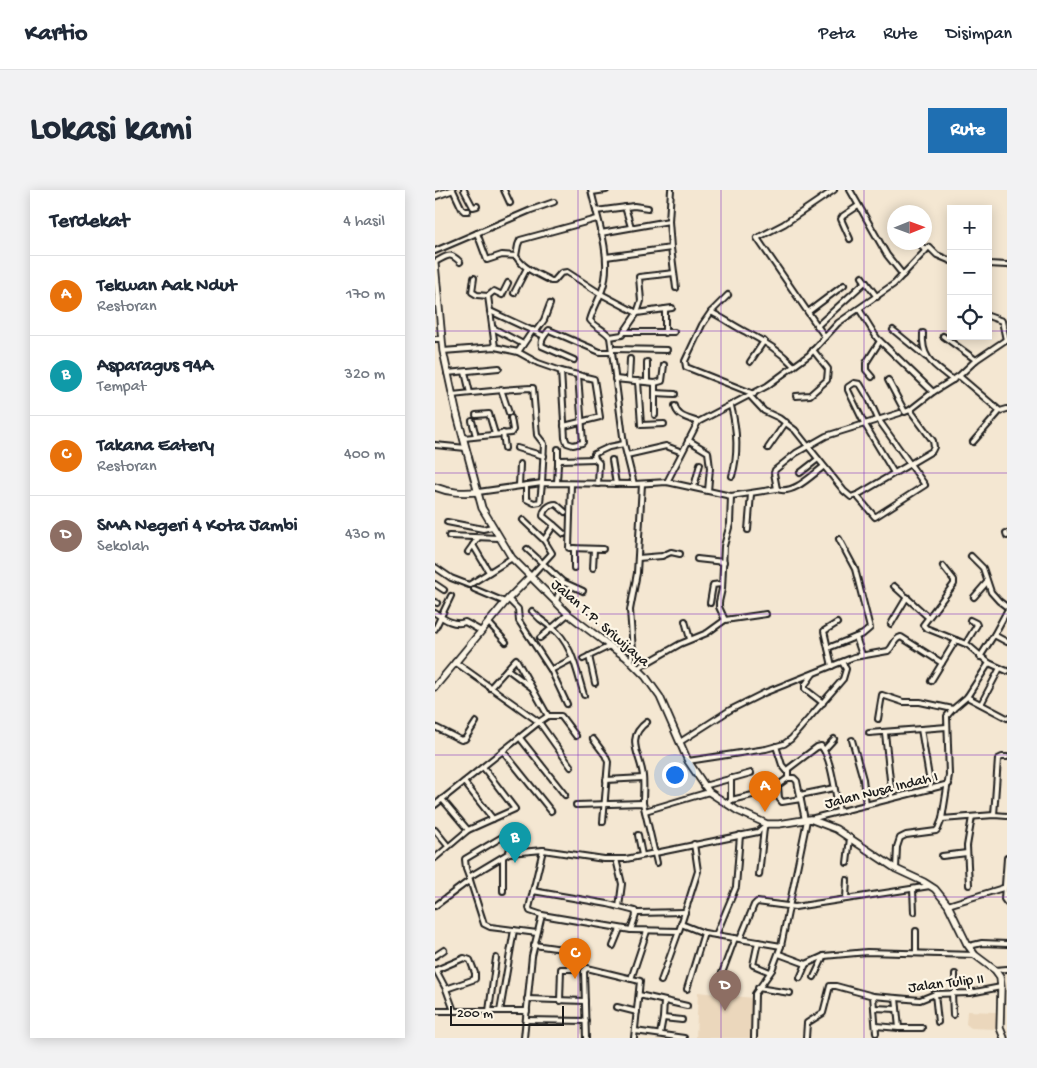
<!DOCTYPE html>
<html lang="id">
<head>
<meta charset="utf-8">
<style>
	:root { --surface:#fff; --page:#f2f2f3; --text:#1f2937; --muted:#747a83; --line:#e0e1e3; --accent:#1f6fb2 }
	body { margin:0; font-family:"Gochi Hand",sans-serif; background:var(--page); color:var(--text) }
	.controls { position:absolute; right:15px; top:15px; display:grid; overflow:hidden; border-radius:0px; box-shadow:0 2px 12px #0003 }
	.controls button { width:45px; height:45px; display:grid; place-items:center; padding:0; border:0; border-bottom:1px solid var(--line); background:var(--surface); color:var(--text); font:25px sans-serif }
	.compass { position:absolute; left:452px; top:15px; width:45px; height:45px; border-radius:50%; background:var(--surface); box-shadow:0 2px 12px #0003; rotate:89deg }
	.scale { position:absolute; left:15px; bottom:12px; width:114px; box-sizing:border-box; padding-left:5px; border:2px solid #1c1c1c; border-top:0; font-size:14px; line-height:18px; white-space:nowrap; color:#1c1c1c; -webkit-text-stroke:4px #fcf5e5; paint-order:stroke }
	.you { position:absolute; left:239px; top:584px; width:18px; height:18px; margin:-12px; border:4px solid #fff; border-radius:50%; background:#1a73e8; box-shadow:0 0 0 8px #1a73e833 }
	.badge { display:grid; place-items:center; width:32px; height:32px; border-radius:50%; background:var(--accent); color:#fff; font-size:16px; font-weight:700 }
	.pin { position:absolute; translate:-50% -41px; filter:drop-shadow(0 1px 2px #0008) }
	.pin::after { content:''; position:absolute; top:26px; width:18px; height:15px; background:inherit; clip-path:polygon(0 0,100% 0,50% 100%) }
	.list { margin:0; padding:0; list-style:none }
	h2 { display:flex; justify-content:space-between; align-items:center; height:65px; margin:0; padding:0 20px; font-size:21px }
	h2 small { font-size:16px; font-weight:400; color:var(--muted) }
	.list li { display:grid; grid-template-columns:32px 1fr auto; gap:15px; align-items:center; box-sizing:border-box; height:80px; padding:0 20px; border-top:1px solid var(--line) }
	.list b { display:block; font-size:19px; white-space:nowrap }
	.list p { margin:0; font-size:16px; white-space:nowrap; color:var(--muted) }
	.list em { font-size:16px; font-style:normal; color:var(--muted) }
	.icon { flex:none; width:28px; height:28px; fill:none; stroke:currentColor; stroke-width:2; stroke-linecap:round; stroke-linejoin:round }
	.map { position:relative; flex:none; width:572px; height:848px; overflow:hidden; border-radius:0px }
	header { display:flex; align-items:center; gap:30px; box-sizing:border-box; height:70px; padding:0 25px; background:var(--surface); border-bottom:1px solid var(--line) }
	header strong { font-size:24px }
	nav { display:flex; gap:28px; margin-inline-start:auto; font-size:18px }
	.intro { display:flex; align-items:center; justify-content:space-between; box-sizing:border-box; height:120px; padding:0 30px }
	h1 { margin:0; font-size:35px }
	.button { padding:12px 22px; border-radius:0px; background:var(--accent); color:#fff; font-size:18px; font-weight:700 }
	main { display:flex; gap:30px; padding:0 30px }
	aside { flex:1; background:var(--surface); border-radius:0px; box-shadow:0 2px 12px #0003 }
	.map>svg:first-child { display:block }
	.built { fill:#ebd7bc }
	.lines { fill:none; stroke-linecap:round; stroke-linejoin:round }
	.street-casing { stroke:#1c1c1c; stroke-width:8 }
	.secondary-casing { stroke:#1c1c1c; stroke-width:9 }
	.street { stroke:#fcf5e5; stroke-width:4 }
	.secondary { stroke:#fcf5e5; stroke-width:5.5 }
	.grid { fill:none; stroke:#7b2cbf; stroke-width:1; stroke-opacity:0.55 }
	.labels { text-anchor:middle; stroke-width:4.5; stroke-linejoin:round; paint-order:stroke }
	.street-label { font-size:15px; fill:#1c1c1c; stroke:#fcf5e5 }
</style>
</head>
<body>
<header>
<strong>Kartio</strong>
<nav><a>Peta</a><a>Rute</a><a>Disimpan</a></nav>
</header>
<div class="intro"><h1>Lokasi kami</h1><a class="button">Rute</a></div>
<main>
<aside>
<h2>Terdekat<small>4 hasil</small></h2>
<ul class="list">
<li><span class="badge" style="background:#e8710a">A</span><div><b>Tekwan Aak Ndut</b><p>Restoran</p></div><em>170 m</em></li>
<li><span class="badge" style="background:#0f9aa8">B</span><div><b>Asparagus 94A</b><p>Tempat</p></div><em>320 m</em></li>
<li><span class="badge" style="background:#e8710a">C</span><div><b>Takana Eatery</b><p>Restoran</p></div><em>400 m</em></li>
<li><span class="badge" style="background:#8d6e63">D</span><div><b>SMA Negeri 4 Kota Jambi</b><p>Sekolah</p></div><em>430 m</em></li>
</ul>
</aside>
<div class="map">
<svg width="572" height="848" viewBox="0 0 572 848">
	<rect width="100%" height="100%" fill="#f4e7d2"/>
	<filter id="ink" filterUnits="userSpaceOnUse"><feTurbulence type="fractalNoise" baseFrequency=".02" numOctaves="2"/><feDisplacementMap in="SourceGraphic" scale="10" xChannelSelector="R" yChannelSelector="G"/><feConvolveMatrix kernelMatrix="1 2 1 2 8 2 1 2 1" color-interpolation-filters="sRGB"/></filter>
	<g filter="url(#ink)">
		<g class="built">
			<polygon points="263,802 318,808 316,848 261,848"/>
			<polygon points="532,821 561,822 561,839 536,838 531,834"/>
		</g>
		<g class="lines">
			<defs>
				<g id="street">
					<polyline points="18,0 27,19 29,21 33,21"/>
					<polyline points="29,0 38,17 42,16"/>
					<polyline points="69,0 75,13"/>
					<path d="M156,0C162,28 175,60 170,89C168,104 159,116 155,130C160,137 169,139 175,147L189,254L199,294"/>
					<polyline points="415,0 452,65 468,85"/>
					<polyline points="157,2 171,0"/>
					<polyline points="190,17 196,37"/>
					<polyline points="161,21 199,16 213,18"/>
					<path d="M42,43L52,70L67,65L81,66C88,79 104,84 116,91H119L126,83L132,82L166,104L202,123L206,111L204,87L239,83"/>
					<polyline points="166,43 234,31"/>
					<polyline points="415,49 406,29 408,26 423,16"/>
					<polyline points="484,52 490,61"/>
					<polyline points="236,58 241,98"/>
					<polyline points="0,61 96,20 119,12"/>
					<polyline points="81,66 83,55 85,50 162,29"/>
					<polyline points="171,67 236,58 234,31 236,0"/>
					<path d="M0,72C13,66 14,61 25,72"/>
					<polyline points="553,74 572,75"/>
					<polyline points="427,87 442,107"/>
					<polyline points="39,88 37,102 42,105 53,106 59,101 67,105 73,93"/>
					<polyline points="79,103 92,78"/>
					<polyline points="53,106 60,157"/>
					<polyline points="424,119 442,148 498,202"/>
					<polyline points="55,121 109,146"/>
					<polyline points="276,122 293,105"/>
					<polyline points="373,122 409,95"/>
					<polyline points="553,126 567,131 571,150"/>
					<polyline points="382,136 430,92"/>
					<polyline points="58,138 88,154"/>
					<polyline points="458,140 491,167"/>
					<polyline points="101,141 109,130 115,114"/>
					<polyline points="189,142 239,142"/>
					<polyline points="230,143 230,119"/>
					<path d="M488,143C486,169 499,175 518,190"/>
					<polyline points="508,146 541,170"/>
					<polyline points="175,147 187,145 202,123 237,118"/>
					<polyline points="390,147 322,48 349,34 399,0"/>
					<polyline points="0,149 6,149"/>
					<polyline points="177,159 232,160"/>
					<polyline points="8,161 60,157 83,162 103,173 126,181 159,189 165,227 129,236"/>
					<polyline points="83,162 98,140"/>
					<path d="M139,170L107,156C105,150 110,145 114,140L165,162H177"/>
					<polyline points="315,172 329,151"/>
					<polyline points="126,181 130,248 132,253 138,255 147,253 148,252 143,185"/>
					<polyline points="30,182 35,203"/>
					<polyline points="12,183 64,178"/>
					<polyline points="524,186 541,170 572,149"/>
					<polyline points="437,187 431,180 431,173 445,151"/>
					<polyline points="180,189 220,193 227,191 229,175"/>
					<polyline points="194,190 195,169"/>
					<polyline points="453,190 470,222 475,220 498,202 524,186 565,221 572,219"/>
					<polyline points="203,191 206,235 229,234"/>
					<polyline points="212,192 212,172"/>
					<polyline points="220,193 220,225"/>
					<polyline points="66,199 74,223"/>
					<polyline points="220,203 240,204"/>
					<path d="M319,204L251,177L250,171L267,135L276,122C288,128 299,136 311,142C331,153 343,159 359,176"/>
					<path d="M18,205C45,202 71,199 98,198L102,245L109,254L107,293L105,312L99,313L91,309V295"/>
					<polyline points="315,206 329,221 344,228 360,240 409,301 416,307 424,304 497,261 499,257 498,251 475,220"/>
					<polyline points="361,206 375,205 392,190 393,179 378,160"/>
					<path d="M240,216C242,227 253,228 263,232"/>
					<path d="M296,216C302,239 304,263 297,286"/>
					<polyline points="41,225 54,224 60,244"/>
					<polyline points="37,231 41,246"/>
					<polyline points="68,243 70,258"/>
					<polyline points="29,248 76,243 78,240 76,228"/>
					<polyline points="253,250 273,262 275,278 273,301"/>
					<polyline points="538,252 565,221"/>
					<polyline points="0,255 31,258"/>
					<polyline points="82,258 109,266"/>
					<polyline points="333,258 351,232"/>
					<polyline points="123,259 123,274"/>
					<polyline points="192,265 231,256 247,262"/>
					<polyline points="177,270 181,294"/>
					<polyline points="365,283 383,269"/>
					<polyline points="232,292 263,232 332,196 359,176 374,165 403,133 459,94 494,57 502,65 516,71"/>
					<polyline points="122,293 123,274 125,270 160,269"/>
					<polyline points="136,294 134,358 168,359"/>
					<polyline points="163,294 164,273 160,269 159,264 174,257 189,254"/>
					<polyline points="84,296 85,274"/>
					<polyline points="259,297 265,274"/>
					<polyline points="342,299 339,283 340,280 361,263 391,246 465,223"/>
					<path d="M43,302L107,293L199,294L232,292L296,306L342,299C358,305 376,286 388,277"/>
					<polyline points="422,306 440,327 490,295 443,229 434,209 425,194 419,193 413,197 413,200 429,233 459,283"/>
					<polyline points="88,330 109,350"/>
					<polyline points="12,332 48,339 57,337"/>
					<polyline points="119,335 129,344"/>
					<polyline points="313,340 316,304"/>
					<polyline points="571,343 572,346"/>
					<polyline points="14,346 64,348"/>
					<polyline points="38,355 54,382"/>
					<polyline points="92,359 128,392 148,401"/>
					<polyline points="33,362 43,348"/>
					<polyline points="536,366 548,378 556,402 564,411 572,417"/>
					<polyline points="203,368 227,366 236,362 245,364"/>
					<polyline points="262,369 289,372"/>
					<polyline points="508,376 519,390 519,394 488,435 491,438 521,450"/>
					<polyline points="0,377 16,388 34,395 77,368"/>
					<polyline points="139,378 139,358"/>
					<polyline points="158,378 159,359"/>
					<path d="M95,387L117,363L109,350L119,335L108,326C108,320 114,314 121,314L130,322"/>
					<polyline points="0,394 9,400"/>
					<polyline points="459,396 493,427"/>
					<polyline points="39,399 70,412"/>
					<polyline points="539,407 552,392"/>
					<polyline points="73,409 83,419 84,431 116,480 132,514"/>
					<polyline points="121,411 128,392"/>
					<polyline points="0,412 2,413"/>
					<polyline points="275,413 278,395 286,394"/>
					<polyline points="97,421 105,429 117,438 105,448"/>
					<path d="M0,423C9,429 19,436 30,432L46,441"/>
					<path d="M133,424L117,438C137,452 142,483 149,505"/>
					<polyline points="290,430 284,417 284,412 287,399 289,356 295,334 296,306"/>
					<polyline points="250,431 255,449"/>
					<polyline points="53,432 71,452"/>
					<polyline points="456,434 472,407"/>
					<polyline points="0,439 16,406"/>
					<polyline points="559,445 572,452"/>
					<polyline points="421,447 427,465"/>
					<polyline points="531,453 542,435 541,433 535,430"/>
					<polyline points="393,458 428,444 435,438 420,379 404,349"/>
					<polyline points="154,466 160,493"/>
					<polyline points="545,467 559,445 572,421"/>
					<polyline points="148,469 175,456"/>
					<polyline points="196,470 198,461 195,420 202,383 207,294"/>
					<polyline points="20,472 104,532 113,526 126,526 141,546"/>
					<polyline points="554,473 532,507 518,519 512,526 514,585 507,629 559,625 572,626"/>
					<polyline points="397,476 389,441 402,433"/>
					<polyline points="203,478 245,454 272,443 290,430 331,424"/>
					<polyline points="72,479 96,497"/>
					<polyline points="116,480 137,469"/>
					<polyline points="378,484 370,495 370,499 388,513"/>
					<polyline points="496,491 521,450 533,455 554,473 572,481"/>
					<polyline points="55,498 81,469 113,526"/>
					<polyline points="532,507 572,528"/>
					<polyline points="546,514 565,478"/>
					<polyline points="443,529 447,505 468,512 485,512 518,519"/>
					<polyline points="0,537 26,550 30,549 41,532"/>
					<polyline points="486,539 496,599"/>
					<polyline points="434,543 512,537"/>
					<polyline points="450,543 457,608"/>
					<polyline points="85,548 130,605"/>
					<polyline points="158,549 170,565 173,572 168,632"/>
					<polyline points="417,550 428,589 431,615"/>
					<path d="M245,552L295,520L329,503L419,467L453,461C459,457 458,449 466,447L507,473"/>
					<polyline points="341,556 347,575 352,581"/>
					<polyline points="389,560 399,549"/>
					<polyline points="68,561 116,621"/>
					<polyline points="253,571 331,559 349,554 356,549 408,489 411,479 407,472"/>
					<polyline points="296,588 296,610"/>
					<polyline points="353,588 359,588 362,591 370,630"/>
					<polyline points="171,590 208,588"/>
					<polyline points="29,592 58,629"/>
					<polyline points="269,596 316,583"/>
					<polyline points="343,597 344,608 347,612 366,609"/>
					<polyline points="365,605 399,598"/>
					<polyline points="7,609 33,640"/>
					<path d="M208,613C208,604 209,595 208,586C206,565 189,549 212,532"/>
					<path d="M293,614L296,610L335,601L353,588V579L382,557L386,556C397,569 400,604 404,621"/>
					<polyline points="0,615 104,532 136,577"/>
					<polyline points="141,615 208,613 222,673"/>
					<polyline points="210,621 274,602"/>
					<polyline points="559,625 563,569 567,567 572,567"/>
					<polyline points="375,629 514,594"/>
					<polyline points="0,640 13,656"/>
					<polyline points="203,645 207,665"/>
					<polyline points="507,666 532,663"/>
					<polyline points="0,668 33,640 80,619 48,577"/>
					<polyline points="572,668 569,709 572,713"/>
					<polyline points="181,669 187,694 184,717"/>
					<polyline points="412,673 415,648"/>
					<polyline points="461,679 462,657 465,648 471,645 501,641 503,639 507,629"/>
					<polyline points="324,685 329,638"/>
					<polyline points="34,687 31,679 30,669 74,643 77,645 74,663"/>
					<polyline points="534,695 532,656 537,627"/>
					<polyline points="478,699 479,722"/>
					<polyline points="68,701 68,667"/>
					<polyline points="98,701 173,714 200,721 201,725 196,740"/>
					<polyline points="411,708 412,690"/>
					<polyline points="513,715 568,698"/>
					<polyline points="0,716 35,690"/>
					<polyline points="202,723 250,722"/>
					<polyline points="107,725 95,721 94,718 108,660"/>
					<polyline points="246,734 269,743"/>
					<polyline points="102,743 55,737 49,734 34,687 74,663 108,660 169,669 191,669 323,642 332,634"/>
					<polyline points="281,745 301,697 305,645"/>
					<polyline points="305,749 319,715 322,712 360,717 495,696"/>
					<polyline points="323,752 318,775 335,782"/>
					<polyline points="99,755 142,761"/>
					<polyline points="178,756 185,739"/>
					<polyline points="534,756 547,753 572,754"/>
					<polyline points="481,763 481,741"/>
					<polyline points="344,764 371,774 389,766 432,762 540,765"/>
					<polyline points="0,766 9,760"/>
					<polyline points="1,780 29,768 35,770 40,783 40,789 11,799"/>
					<polyline points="1,780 11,799 19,821"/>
					<polyline points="560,780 572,779"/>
					<polyline points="520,784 520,803"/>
					<polyline points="379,787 389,766"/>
					<polyline points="365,788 371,774"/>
					<polyline points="196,789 212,741"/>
					<polyline points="226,791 244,741"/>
					<polyline points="283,794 300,748"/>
					<polyline points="323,798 355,803"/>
					<polyline points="252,799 269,743 346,756"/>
					<polyline points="517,803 518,825"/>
					<polyline points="500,804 503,832"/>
					<polyline points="204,805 252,816"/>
					<polyline points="438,806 441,843"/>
					<polyline points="461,808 464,838 487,838"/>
					<polyline points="92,809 150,811"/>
					<polyline points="125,811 126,779 140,779"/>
					<polyline points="182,817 202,822"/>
					<polyline points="439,818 462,819"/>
					<polyline points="0,821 92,821"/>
					<polyline points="54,821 61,768"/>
					<polyline points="65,821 79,740"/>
					<polyline points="228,828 229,811"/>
					<polyline points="91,830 151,831"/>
					<polyline points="441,836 464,838"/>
					<polyline points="200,841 249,848"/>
					<polyline points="225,844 228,828 247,830"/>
					<polyline points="89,848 97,766 107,725 196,740 244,741 263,681 259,654"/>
					<polyline points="151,848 149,781 152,778 205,791 199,848"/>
					<polyline points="319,848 320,804 337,780 346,756 372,630"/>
					<polyline points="371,848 372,833 388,823 395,796 401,796 438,806 485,810 500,804 535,803 566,797"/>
				</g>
				<g id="secondary">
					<polyline points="0,6 17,0"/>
					<polyline points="0,74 8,161 21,221 47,318 77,368 133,424 175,456 191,467 210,486 225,507 253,571 274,602 303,621 332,634 344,634 375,629 401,639 461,679 489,692 500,699 513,715 532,754 540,765 560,780 565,787 566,797 565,838 569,848"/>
					<path d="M0,297C15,303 27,303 43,302"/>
					<polyline points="0,497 73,409 95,387"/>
				</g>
			</defs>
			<use href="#street" class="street-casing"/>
			<use href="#secondary" class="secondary-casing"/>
			<use href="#street" class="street"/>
			<use href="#secondary" class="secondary"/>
		</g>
	</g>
	<path class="grid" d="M143,0V848M286,0V848M429,0V848M0,141H516M553,141H572M0,283H572M0,424H572M0,565H572M0,707H572"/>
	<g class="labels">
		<g class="street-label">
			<text transform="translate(166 432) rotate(41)" y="5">Jalan T.P. Sriwijaya</text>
			<text transform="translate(446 599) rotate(-14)" y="5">Jalan Nusa Indah I</text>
			<text transform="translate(511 792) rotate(-7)" y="5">Jalan Tulip II</text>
		</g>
	</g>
</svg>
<div class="controls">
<button>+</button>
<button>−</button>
<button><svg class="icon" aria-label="locate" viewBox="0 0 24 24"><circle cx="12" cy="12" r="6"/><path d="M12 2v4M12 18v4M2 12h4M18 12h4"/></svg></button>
</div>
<svg class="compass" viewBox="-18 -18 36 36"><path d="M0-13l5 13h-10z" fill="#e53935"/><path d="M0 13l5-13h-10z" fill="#747a83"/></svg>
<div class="scale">200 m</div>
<div class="you"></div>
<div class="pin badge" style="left:330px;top:622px;background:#e8710a">A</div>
<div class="pin badge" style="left:80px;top:673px;background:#0f9aa8">B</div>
<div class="pin badge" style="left:140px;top:789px;background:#e8710a">C</div>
<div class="pin badge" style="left:290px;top:821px;background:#8d6e63">D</div>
</div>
</main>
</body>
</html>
